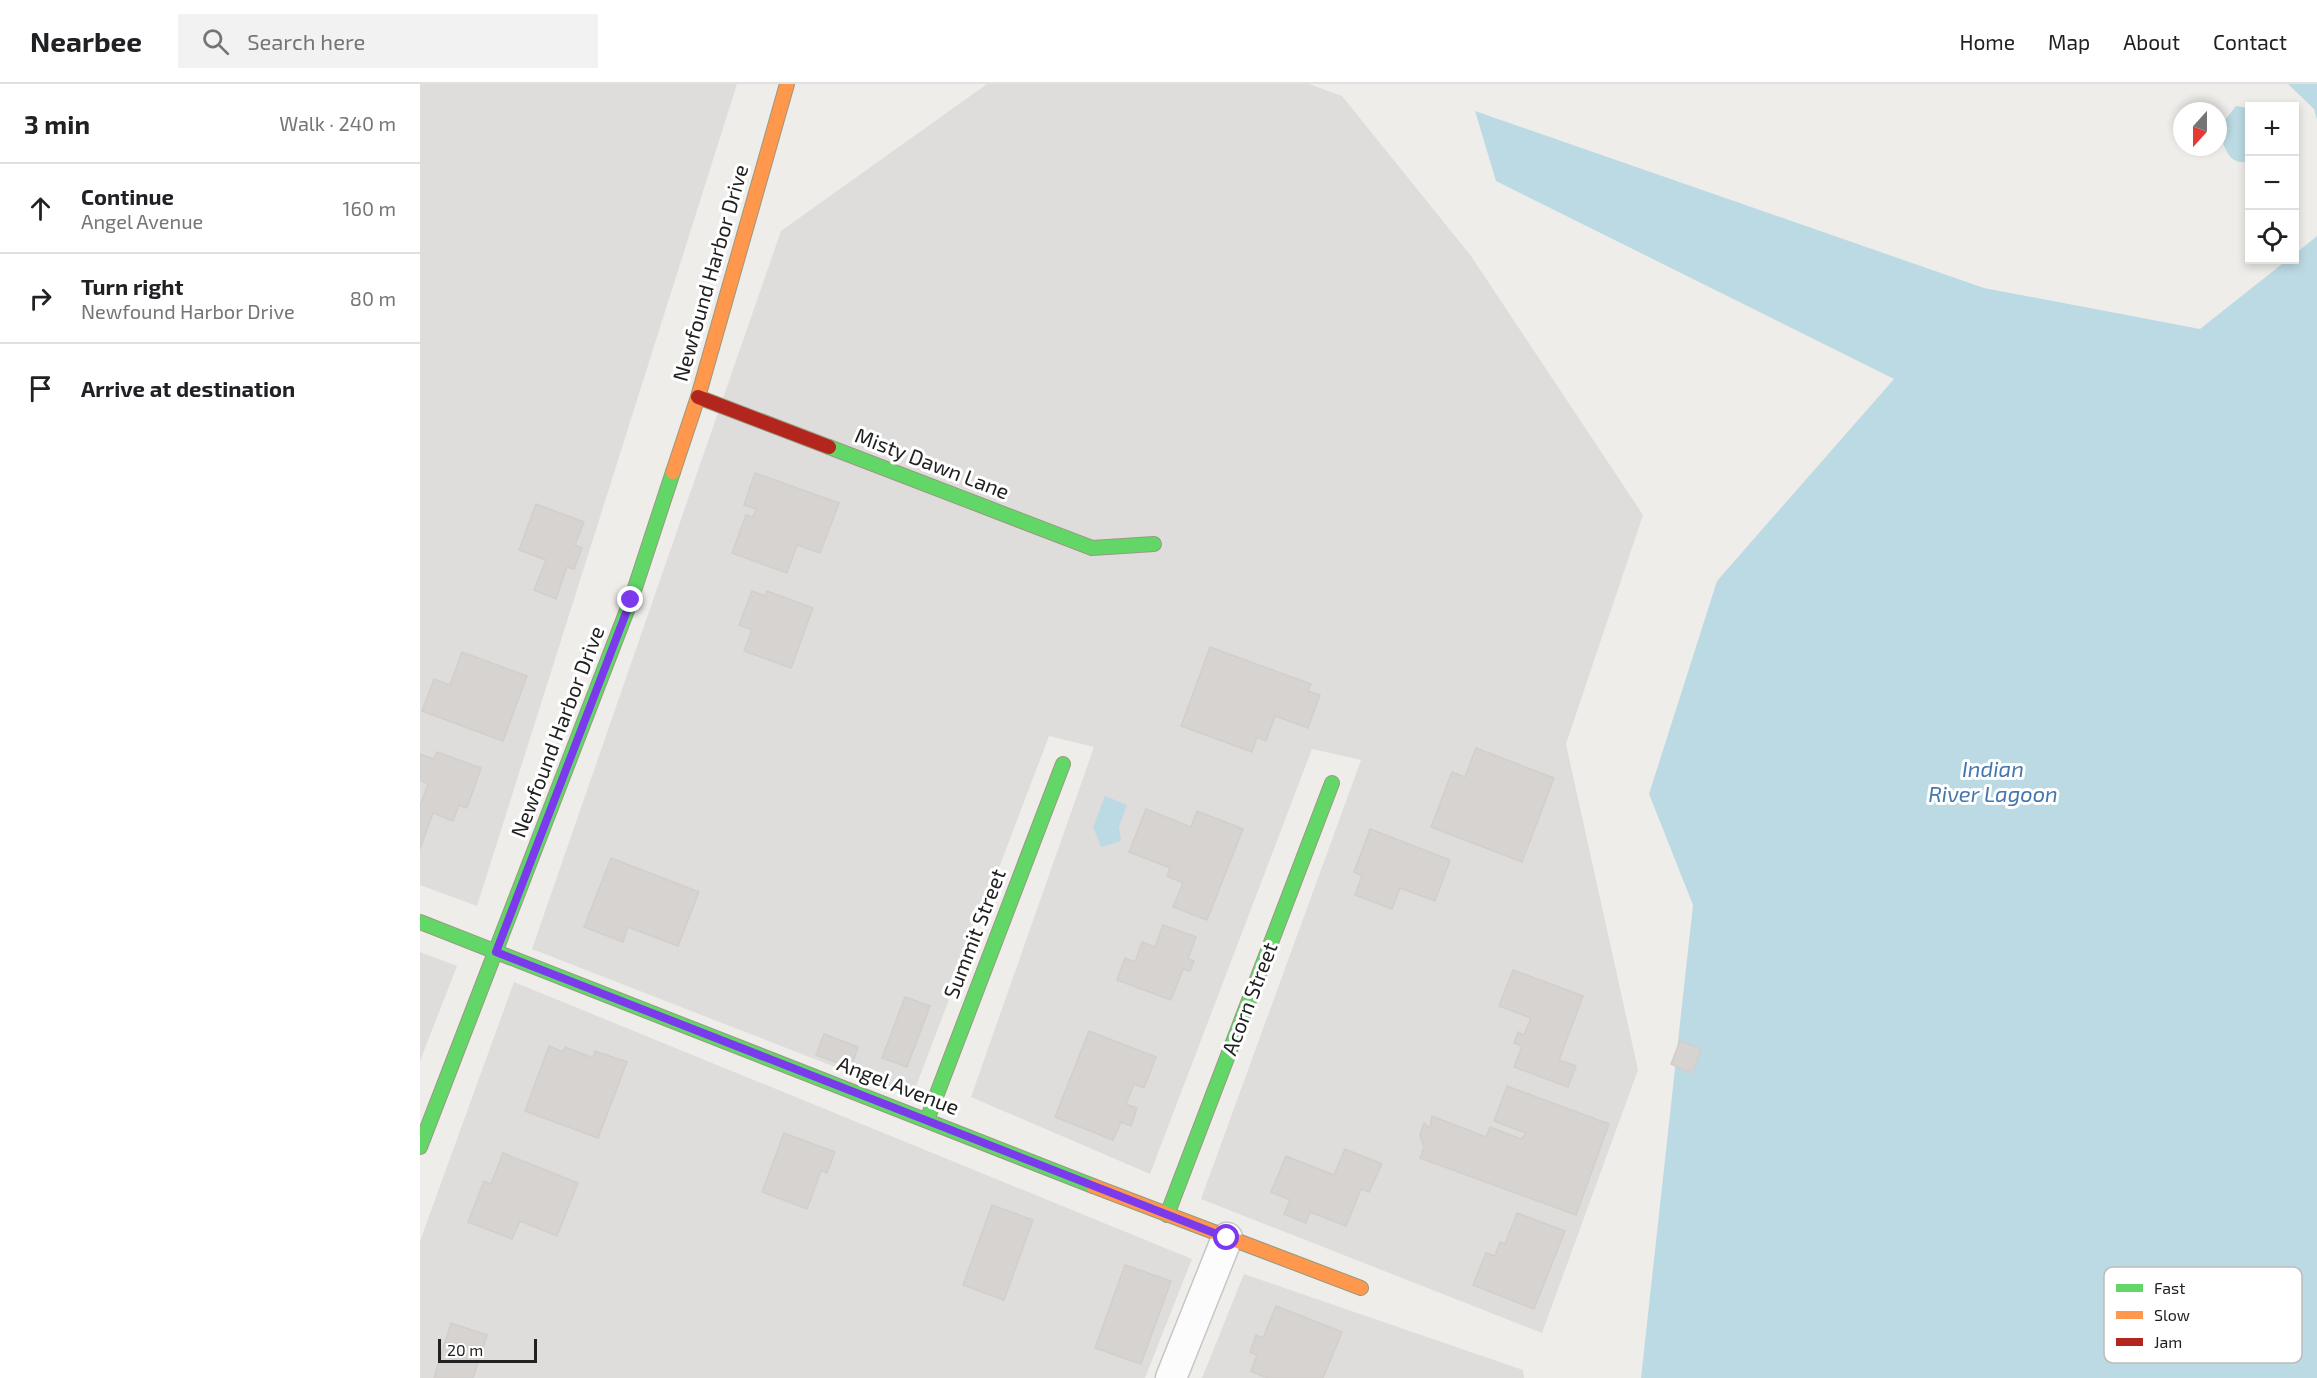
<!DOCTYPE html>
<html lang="en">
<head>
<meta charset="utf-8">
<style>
	:root { --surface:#fff; --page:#f2f2f2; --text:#202124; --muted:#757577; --line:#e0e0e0 }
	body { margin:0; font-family:"Exo 2",sans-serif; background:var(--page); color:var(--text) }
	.controls { position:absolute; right:18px; top:18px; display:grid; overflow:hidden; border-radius:0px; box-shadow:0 3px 9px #0003 }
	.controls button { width:54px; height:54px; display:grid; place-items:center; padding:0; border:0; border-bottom:2px solid var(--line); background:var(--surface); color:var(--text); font:30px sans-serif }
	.compass { position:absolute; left:1753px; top:18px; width:54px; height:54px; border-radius:50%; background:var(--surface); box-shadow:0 3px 9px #0003; rotate:201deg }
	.scale { position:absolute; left:18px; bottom:15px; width:99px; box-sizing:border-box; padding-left:6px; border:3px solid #212121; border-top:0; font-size:16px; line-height:21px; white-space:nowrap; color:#212121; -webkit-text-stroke:4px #fff; paint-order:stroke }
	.stop { position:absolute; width:18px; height:18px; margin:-14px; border:4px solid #7c3aed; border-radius:50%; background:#fff }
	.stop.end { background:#7c3aed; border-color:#fff; box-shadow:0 2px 6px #0008 }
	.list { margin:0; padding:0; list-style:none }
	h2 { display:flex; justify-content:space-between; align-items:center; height:78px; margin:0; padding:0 24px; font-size:26px }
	h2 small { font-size:20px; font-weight:400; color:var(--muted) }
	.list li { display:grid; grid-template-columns:39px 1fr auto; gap:18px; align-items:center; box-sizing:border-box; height:90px; padding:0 24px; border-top:2px solid var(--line) }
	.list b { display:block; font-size:22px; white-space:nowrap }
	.list p { margin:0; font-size:20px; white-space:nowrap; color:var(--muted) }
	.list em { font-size:20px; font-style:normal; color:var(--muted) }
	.icon { flex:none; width:33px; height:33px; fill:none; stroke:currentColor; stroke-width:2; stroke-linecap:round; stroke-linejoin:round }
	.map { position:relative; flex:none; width:1897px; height:1294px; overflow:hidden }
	header { display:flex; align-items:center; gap:36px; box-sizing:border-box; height:84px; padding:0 30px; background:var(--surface); border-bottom:2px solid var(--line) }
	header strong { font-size:28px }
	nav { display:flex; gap:33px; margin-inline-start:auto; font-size:21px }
	.search { width:420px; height:54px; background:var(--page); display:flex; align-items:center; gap:15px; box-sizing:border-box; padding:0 21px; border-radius:0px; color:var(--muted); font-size:22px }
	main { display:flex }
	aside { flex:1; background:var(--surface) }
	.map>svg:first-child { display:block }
	.residential { fill:#dedddb }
	.water { fill:#bcdae4 }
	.building { fill:#d6d3d1; stroke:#d2cfcb; stroke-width:1.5 }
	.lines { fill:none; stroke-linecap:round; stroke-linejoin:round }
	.street-casing { stroke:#c8c7c6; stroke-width:33 }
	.fast-casing { stroke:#989a80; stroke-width:16 }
	.slow-casing { stroke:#989a80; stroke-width:16 }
	.jam-casing { stroke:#989a80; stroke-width:16 }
	.street { stroke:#fdfcfc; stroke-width:30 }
	.fast { stroke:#63d668; stroke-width:14 }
	.slow { stroke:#ff974d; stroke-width:14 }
	.jam { stroke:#b3261e; stroke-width:14 }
	.route { stroke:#7c3aed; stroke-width:8 }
	.labels { text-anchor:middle; stroke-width:6; stroke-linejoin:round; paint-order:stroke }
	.street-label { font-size:21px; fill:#212121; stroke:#fff }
	.water-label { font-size:22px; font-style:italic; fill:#4477ae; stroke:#fff }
	.key { fill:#fff; stroke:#bcbcbc; stroke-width:1.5 }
	.key-label { font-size:16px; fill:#212121 }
</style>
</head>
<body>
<header>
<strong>Nearbee</strong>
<div class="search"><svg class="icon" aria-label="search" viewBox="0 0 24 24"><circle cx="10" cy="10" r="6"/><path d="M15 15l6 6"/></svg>Search here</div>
<nav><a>Home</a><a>Map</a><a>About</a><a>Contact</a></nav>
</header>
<main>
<aside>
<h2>3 min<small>Walk · 240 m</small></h2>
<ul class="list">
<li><svg class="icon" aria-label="ahead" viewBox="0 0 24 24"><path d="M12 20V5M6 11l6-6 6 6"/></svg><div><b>Continue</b><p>Angel Avenue</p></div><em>160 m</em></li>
<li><svg class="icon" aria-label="right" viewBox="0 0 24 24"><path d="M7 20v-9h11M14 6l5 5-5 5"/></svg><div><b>Turn right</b><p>Newfound Harbor Drive</p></div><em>80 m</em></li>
<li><svg class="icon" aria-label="arrive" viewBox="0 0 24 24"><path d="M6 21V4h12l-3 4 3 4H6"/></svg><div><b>Arrive at destination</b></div></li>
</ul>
</aside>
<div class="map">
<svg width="1897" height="1294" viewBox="0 0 1897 1294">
	<rect width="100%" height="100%" fill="#efedea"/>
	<g class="residential">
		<polygon points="0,0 317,0 57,822 0,801"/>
		<polygon points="567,0 889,0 922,12 1051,172 1223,431 1146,660 1218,986 1122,1249 781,1115 941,676 892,665 730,1090 551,1013 674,663 629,652 492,1013 112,865 361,147"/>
		<polygon points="0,868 37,882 0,977"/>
		<polygon points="94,898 772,1175 725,1294 0,1294 0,1157"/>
		<polygon points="824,1190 1103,1286 1104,1294 782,1294"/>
	</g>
	<g class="water">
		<polygon points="1868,0 1897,0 1897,36 1894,25"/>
		<path d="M1816,22L1829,24V77C1813,82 1806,69 1802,56L1798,54V38L1805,36Z"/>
		<polygon points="1055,27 1564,204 1780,245 1867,176 1874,176 1875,170 1897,152 1897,1294 1221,1294 1273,821 1229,710 1297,497 1474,295 1076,97"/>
		<polygon points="685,712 707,721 699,743 701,757 681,763 673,743"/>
	</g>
	<g class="building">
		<polygon points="335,389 419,419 400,469 377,461 367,489 312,469 326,431 333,433 336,425 324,421"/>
		<polygon points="116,420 164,438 155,461 162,464 154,485 147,483 136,515 114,506 126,476 99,466"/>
		<polygon points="332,507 345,512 347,507 393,524 371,584 324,567 332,546 319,541"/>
		<polygon points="790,563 891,600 888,607 900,611 888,644 855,632 846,657 837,653 832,668 761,642"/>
		<polygon points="42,568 107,592 83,657 2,627 14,595 30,601"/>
		<polygon points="1056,664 1134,694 1102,778 1011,743 1032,688 1045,693"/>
		<polygon points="17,668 61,684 47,724 39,721 33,737 13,729 0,765 0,722 8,700 0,696 0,670 14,675"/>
		<polygon points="726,725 771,743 777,727 823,745 787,836 753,823 763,799 747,792 750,784 709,768"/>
		<polygon points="950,745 1030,776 1015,817 980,804 972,825 935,811 942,792 934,788"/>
		<polygon points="191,774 279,808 258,862 208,843 203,858 164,843"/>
		<polygon points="743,841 776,853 768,875 774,877 770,887 763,885 751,916 697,896 705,874 715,878 722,858 735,863"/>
		<polygon points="1093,886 1163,912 1139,976 1156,982 1148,1003 1094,983 1102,962 1094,959 1098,948 1104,951 1111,934 1079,922"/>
		<polygon points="485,913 510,922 487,983 462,974"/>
		<polygon points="669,947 736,973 724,1004 714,1000 706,1020 717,1024 711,1042 701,1038 693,1056 635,1033"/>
		<polygon points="404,950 438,963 431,984 396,971"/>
		<polygon points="1260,957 1281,965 1272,989 1251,980"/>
		<polygon points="129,962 143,968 145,963 173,974 175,967 207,978 178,1054 105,1027"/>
		<polygon points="1087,1002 1189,1040 1156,1131 1000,1074 1004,1063 1000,1051 1004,1039 1010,1044 1012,1032 1066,1053 1070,1043 1101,1055 1106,1049 1074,1037"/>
		<polygon points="364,1049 415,1068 407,1089 401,1087 387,1125 342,1108"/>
		<polygon points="925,1065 962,1080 949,1108 941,1105 926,1142 890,1128 886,1139 864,1130 870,1116 851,1108 866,1072 914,1091"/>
		<polygon points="83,1069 158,1099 137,1152 100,1137 92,1155 48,1138 64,1097 71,1100"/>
		<polygon points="572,1121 613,1136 584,1216 543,1201"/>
		<polygon points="1097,1129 1145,1147 1114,1225 1053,1201 1066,1169 1075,1172 1080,1158 1085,1160"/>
		<polygon points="705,1181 751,1197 721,1280 675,1264"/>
		<polygon points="856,1222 922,1248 903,1294 847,1294 831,1287 837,1271 830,1268 836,1251 843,1254"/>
		<polygon points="31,1239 67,1251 53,1294 14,1294"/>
	</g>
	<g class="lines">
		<defs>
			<polyline id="street" points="751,1294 807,1154"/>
			<g id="fast">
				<polyline points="409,363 672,464 734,460"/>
				<polyline points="0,838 673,1102"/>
				<polyline points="507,1036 643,680"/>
				<polyline points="0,1063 211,516 253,388"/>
				<polyline points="747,1131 912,699"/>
			</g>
			<g id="slow">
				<polyline points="253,388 278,313 367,0"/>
				<polyline points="673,1102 941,1204"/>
			</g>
			<polyline id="jam" points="278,313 409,363"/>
		</defs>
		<use href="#street" class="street-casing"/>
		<use href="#fast" class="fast-casing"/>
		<use href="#slow" class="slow-casing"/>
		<use href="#jam" class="jam-casing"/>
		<use href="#street" class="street"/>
		<use href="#fast" class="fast"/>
		<use href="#slow" class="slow"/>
		<use href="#jam" class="jam"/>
	</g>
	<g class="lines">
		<polyline class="route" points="211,516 76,868 807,1154"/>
	</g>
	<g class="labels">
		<g class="street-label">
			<text transform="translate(291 189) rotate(-74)" y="7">Newfound Harbor Drive</text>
			<text transform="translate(512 380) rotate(21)" y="7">Misty Dawn Lane</text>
			<text transform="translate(138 648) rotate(-69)" y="7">Newfound Harbor Drive</text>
			<text transform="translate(555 850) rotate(-69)" y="7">Summit Street</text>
			<text transform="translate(830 915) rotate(-69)" y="7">Acorn Street</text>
			<text transform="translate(478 1002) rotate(21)" y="7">Angel Avenue</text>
		</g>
		<g class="water-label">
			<text x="1573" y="693">Indian<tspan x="1573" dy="25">River Lagoon</tspan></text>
		</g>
	</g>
	<rect x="1684" y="1183" width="198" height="96" rx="9" class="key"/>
	<rect x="1696" y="1200" width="27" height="8" fill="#63d668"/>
	<rect x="1696" y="1227" width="27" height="8" fill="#ff974d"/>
	<rect x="1696" y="1254" width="27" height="8" fill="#b3261e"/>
	<g class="key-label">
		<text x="1734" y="1210">Fast</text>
		<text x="1734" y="1237">Slow</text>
		<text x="1734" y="1264">Jam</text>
	</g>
</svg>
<div class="controls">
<button>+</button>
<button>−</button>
<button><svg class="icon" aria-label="locate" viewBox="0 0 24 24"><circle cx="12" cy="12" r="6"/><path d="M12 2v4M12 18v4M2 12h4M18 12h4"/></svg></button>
</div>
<svg class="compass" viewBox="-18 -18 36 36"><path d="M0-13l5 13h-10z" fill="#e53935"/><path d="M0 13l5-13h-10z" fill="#757577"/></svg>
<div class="scale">20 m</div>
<div class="stop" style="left:807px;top:1154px"></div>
<div class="stop end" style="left:211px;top:516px"></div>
</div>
</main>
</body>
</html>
